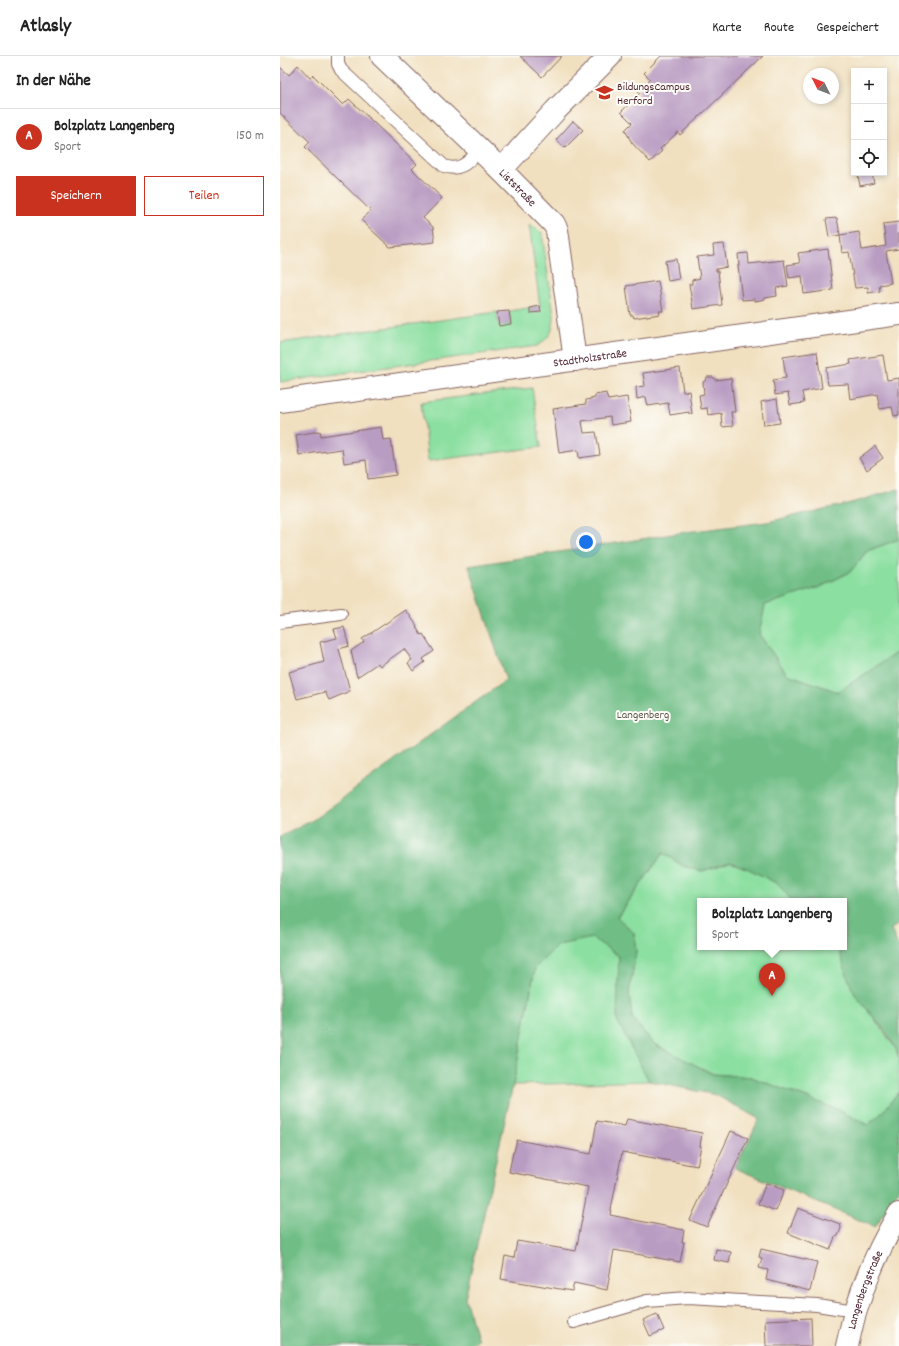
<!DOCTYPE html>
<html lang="de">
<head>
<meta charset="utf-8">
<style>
	:root { --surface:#fff; --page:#f6f6f6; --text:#222; --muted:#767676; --line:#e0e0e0; --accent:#c8321e }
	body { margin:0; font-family:Dekko,sans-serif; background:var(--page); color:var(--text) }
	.controls { position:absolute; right:12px; top:12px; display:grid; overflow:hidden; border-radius:0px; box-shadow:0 2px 6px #0003 }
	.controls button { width:36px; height:36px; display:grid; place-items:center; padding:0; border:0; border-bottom:1px solid var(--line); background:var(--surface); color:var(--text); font:20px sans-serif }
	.compass { position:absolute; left:523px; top:12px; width:36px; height:36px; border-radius:50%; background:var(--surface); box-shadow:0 2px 6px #0003; rotate:312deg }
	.you { position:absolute; left:306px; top:486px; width:14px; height:14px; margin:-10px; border:3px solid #fff; border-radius:50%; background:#1a73e8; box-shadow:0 0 0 6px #1a73e833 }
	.badge { display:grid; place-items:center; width:26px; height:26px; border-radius:50%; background:var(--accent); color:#fff; font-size:13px; font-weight:700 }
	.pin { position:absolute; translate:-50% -33px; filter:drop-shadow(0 1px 2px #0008) }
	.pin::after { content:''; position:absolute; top:21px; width:14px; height:12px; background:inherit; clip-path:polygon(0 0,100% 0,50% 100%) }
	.popup { position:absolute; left:417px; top:842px; width:150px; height:52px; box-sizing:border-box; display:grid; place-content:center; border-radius:0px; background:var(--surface); filter:drop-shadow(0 1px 3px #0005); font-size:13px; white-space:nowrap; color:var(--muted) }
	.popup b { font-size:15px; color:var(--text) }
	.popup::after { content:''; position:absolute; left:50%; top:100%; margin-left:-8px; border:8px solid transparent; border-top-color:var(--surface) }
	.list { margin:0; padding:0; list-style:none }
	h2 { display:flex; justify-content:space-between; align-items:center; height:52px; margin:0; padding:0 16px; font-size:17px }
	h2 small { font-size:13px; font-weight:400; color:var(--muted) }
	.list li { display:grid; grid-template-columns:26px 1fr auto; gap:12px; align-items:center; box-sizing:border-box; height:56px; padding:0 16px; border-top:1px solid var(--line) }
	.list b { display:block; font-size:15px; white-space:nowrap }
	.list p { margin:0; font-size:13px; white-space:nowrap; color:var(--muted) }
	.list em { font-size:13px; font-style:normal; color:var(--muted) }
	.actions { display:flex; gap:8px; padding:12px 16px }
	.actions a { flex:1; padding:9px 0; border:1px solid var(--accent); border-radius:0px; text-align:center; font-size:14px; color:var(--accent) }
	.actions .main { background:var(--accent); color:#fff }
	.icon { flex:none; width:22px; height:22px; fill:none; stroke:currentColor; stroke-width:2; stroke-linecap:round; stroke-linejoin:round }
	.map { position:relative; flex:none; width:619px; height:1290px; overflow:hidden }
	header { display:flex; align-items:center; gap:24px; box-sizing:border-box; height:56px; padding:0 20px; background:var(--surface); border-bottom:1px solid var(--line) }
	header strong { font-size:19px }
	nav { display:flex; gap:22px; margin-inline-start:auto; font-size:14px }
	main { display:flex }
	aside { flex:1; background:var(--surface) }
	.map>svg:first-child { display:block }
	.green { fill:#8bdfa0; stroke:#6a7f66 }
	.forest { fill:#70be86; stroke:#5d6e58 }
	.building { fill:#b99cc2 }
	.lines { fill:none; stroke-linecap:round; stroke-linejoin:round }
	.service-casing { stroke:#84635f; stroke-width:14 }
	.minor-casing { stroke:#84635f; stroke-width:24 }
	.tertiary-casing { stroke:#84635f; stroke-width:24 }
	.service { stroke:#fff; stroke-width:12 }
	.minor { stroke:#fff; stroke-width:22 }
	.tertiary { stroke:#fff; stroke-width:22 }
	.labels { text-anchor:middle; stroke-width:4; stroke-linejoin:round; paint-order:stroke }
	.poi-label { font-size:12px; fill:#4a1f2b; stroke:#fdfcf7; text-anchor:start }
	.street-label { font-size:12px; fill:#4a1f2b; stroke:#fdfcf7 }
	.park-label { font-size:12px; fill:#5e594e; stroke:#fdfcf7 }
</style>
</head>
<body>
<header>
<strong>Atlasly</strong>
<nav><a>Karte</a><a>Route</a><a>Gespeichert</a></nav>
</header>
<main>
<aside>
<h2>In der Nähe<small></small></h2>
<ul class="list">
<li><span class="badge">A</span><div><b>Bolzplatz Langenberg</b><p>Sport</p></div><em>150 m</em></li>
</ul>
<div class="actions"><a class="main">Speichern</a><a>Teilen</a></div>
</aside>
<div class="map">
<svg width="619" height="1290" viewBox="0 0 619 1290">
	<rect width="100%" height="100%" fill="#fdfcf7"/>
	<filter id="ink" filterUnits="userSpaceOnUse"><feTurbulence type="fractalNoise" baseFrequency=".025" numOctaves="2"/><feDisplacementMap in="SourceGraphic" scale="8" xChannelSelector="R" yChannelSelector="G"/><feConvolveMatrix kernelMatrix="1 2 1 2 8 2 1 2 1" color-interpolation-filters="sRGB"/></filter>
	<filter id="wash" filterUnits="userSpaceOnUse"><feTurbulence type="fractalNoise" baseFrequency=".012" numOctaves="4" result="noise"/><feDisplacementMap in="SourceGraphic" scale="16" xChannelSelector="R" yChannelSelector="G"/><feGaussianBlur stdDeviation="0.9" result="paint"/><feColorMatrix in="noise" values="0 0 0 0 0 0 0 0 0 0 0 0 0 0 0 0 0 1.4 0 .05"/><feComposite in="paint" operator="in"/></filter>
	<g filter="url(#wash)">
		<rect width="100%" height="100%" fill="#f1e0c0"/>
		<g class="green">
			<path d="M249,168L262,177L274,260C273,277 270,281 257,290L0,326V287L217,256L219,270L231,268L229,255L260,250Z"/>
			<polygon points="252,332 261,391 148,405 141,346"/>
			<polygon points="619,483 619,595 558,636 507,618 479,578 485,549 540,531 570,516 587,495"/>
			<polygon points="383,797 403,810 422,815 450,806 469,813 498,828 512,845 420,845 420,891 558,891 574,937 591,958 616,993 619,1002 619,1035 604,1055 588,1069 556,1053 471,1021 433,1018 374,988 352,962 349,936 356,896 337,862"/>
			<polygon points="312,881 339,900 337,964 369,1025 233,1029 255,912 278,889"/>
		</g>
		<path class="forest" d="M619,433V483L587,495L570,516L540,531L485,549L479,578L507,618L558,636L619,595V868L611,873L619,892V1002C612,978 590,959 575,938C569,930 562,902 558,891H564V845H512L498,828L469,813L450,806L422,815L403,810L383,797L337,861L354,877L356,896L349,936L352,962L374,988L433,1018L471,1021L556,1053L588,1069L604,1055L619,1035V1133L595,1171L455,1112L479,1063L436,1039L369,1025L337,964L339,900L312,882L278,889L255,912L233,1029L185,1242L198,1284L188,1290H0V781L33,764L226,624L189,510L406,476L487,466L571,447Z"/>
		<g id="blocks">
			<g class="building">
				<polygon points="240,0 282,0 262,21"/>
				<polygon points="381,0 483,0 400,79 398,76 380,93 382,95 370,106 352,87 345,74 352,67 341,56 360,37 358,35 370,23 364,17"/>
				<polygon points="18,9 30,22 33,19 63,49 69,43 137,108 132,113 162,142 143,162 153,171 155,186 110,191 81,164 91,155 25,91 30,86 0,57 0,11 9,19"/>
				<polygon points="293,65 303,74 285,92 276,84"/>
				<polygon points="592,117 594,127 580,130 578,119"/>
				<polygon points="557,162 560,179 579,176 582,194 606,190 603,168 619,166 619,193 606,195 611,227 599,229 600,235 588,237 588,231 575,232 569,196 562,197 560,179 549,181 546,163"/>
				<polygon points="444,188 447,211 436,213 436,215 438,215 442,249 413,253 409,228 412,228 412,224 420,222 417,201 434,199 433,189"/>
				<polygon points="548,193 553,234 524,238 522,220 509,222 507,209 520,207 518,197"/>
				<polygon points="468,197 469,208 504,204 508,230 496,232 497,240 485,242 485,243 475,245 475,243 462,244 458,209 459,209 458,198"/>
				<polygon points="396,203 399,223 388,225 385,205"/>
				<polygon points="378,225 383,255 379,255 380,258 354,262 353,259 350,259 346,230"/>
				<polygon points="260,250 261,256 250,257 250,252"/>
				<polygon points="229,255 231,268 219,270 217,256"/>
				<polygon points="537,296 542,332 522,336 524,347 510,349 508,337 495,339 493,324 506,322 503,301"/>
				<polygon points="603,299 607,324 619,322 619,359 614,360 612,351 600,353 597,338 570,343 568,328 548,329 546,312 571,308 570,304"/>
				<polygon points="400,312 403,336 409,335 412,358 409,358 409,356 390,359 388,347 368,350 366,341 357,343 356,331 365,330 363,317"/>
				<polygon points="427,321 433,321 435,324 451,322 455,356 451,356 453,370 442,371 441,357 428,359 427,352 421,353 419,339 424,338 423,326 425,325"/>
				<polygon points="326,337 328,344 347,341 351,366 331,369 330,361 302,365 304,377 316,376 320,399 299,402 298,394 279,397 273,353 306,348 306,344 315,342 315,339"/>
				<polygon points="497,343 500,367 484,369 481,346"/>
				<polygon points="101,371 103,384 111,383 116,419 88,423 86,404 64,407 62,393 19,399 16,379 40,375 41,380"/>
				<polygon points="595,390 603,402 587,414 579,402"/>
				<polygon points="126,554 137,570 136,571 141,579 143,578 154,595 143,603 145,606 133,615 128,607 132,604 124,593 100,610 98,607 77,621 71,595 84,586 82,583"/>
				<polygon points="64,571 69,590 59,593 70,635 49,644 45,636 17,643 9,616 44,606 40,586 57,582 54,573"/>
				<polygon points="347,1063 422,1077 420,1090 421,1090 417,1110 342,1096 330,1159 404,1174 402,1186 404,1186 400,1206 334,1194 327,1234 294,1227 292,1235 221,1223 225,1200 234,1202 237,1185 296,1195 308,1131 229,1116 233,1096 234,1096 237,1084 311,1098 317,1065 345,1070"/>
				<polygon points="451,1075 468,1082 427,1171 410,1164"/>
				<polygon points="486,1127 504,1134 496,1155 478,1148"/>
				<polygon points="518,1152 560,1168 561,1172 558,1180 555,1181 550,1194 508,1177"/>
				<polygon points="436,1193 451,1196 449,1207 434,1204"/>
				<polygon points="481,1193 537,1206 530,1235 486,1224 488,1214 479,1212 482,1202 479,1201"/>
				<polygon points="377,1258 384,1274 370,1280 363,1264"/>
				<polygon points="531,1262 532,1290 486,1290 485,1264"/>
			</g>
		</g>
	</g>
	<g filter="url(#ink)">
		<use href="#blocks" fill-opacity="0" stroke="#84635f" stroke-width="1"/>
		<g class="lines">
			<defs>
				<g id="service">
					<path d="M58,0V8L61,14L164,110C181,116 189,105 200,94"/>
					<polyline points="0,566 61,558"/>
					<polyline points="294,1266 367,1245 408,1242 537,1249 575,1255"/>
				</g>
				<g id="minor">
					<path id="s1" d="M102,0L221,114L274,168L277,174L295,304"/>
					<polyline points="221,114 275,55 330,0"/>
					<path id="s2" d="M567,1290C570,1278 572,1266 576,1254C586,1221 601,1188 619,1158"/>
				</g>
				<g id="tertiary">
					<path id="s3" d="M0,345L619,258"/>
				</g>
			</defs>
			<use href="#service" class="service-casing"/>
			<use href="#minor" class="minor-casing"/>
			<use href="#tertiary" class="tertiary-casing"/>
			<use href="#service" class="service"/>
			<use href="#minor" class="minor"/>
			<use href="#tertiary" class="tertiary"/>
		</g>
	</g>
	<defs>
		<symbol id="school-bare" viewBox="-9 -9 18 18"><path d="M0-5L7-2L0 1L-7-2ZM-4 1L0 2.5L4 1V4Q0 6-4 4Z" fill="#c8321e" stroke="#fdfcf7" stroke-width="2.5" paint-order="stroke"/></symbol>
	</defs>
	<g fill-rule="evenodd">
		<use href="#school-bare" x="312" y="24" width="25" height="25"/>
	</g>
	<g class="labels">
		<g class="poi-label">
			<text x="337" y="34">BildungsCampus<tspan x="337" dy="14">Herford</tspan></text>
		</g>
		<g class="street-label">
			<text dy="4" stroke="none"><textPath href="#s1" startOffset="189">Liststraße</textPath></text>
			<text dy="4" stroke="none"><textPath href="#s3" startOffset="313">Stadtholzstraße</textPath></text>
			<text dy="4" stroke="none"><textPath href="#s2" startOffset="59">Langenbergstraße</textPath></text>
		</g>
		<g class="park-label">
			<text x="363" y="662">Langenberg</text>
		</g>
	</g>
</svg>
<div class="controls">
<button>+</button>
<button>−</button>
<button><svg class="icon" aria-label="locate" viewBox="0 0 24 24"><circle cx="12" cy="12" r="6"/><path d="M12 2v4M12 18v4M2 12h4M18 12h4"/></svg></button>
</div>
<svg class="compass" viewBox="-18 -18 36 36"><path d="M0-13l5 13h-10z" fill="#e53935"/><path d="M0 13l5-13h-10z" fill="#767676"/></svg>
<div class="you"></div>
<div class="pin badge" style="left:492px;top:940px">A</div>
<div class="popup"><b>Bolzplatz Langenberg</b>Sport</div>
</div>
</main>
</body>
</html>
